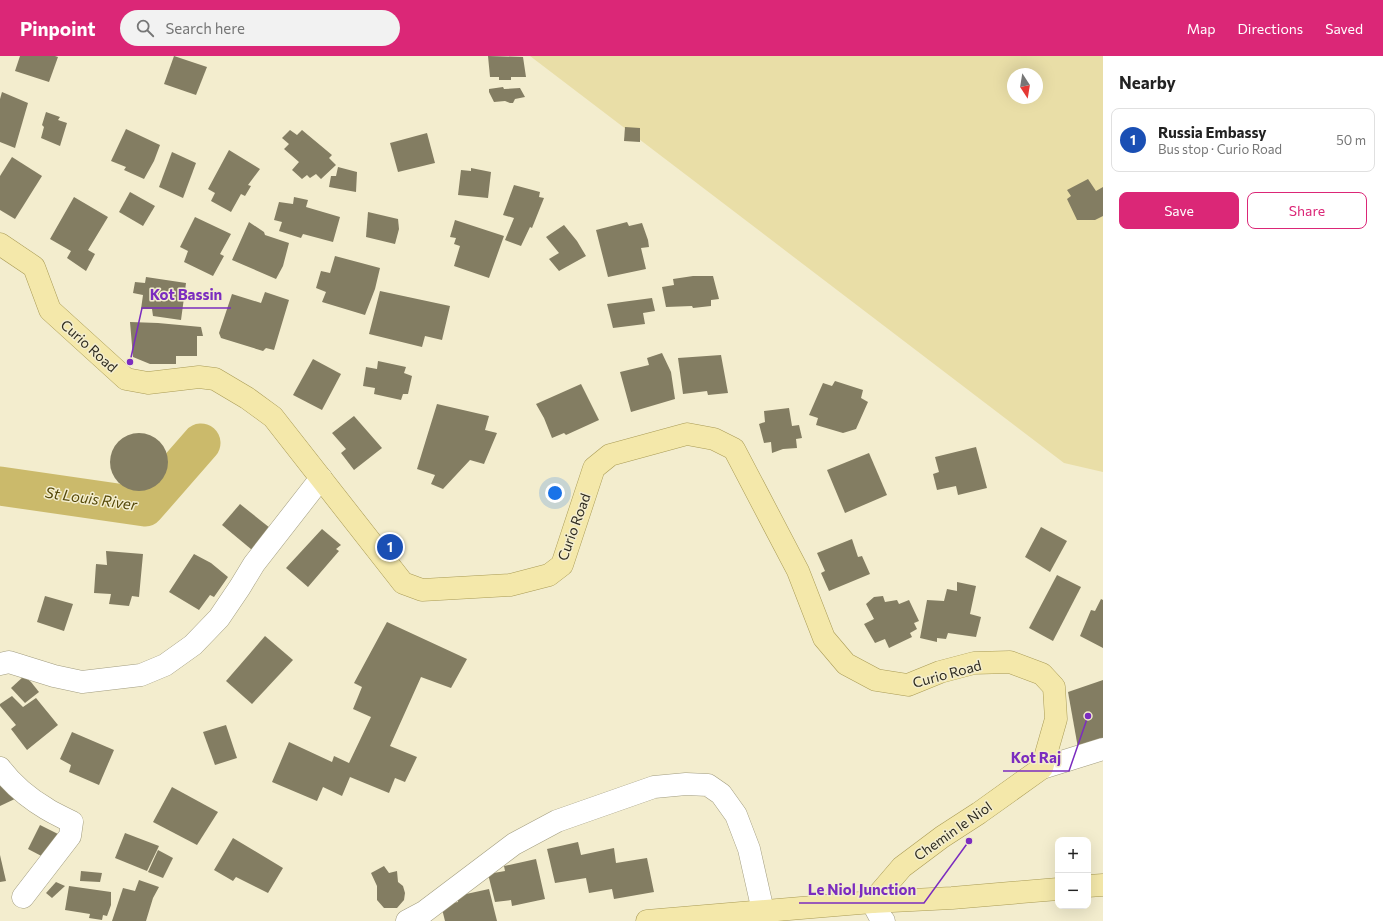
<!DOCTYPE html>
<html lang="en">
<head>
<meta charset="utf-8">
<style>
	:root { --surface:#fff; --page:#f2f2f2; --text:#222; --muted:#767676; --line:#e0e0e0; --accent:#db2777 }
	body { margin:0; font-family:Commissioner,sans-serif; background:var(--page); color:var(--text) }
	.controls { position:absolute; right:12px; bottom:12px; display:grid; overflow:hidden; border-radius:8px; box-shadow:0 4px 16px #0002 }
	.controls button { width:36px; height:36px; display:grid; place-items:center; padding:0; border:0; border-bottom:1px solid var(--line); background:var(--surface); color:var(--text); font:20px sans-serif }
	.compass { position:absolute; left:1007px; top:12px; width:36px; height:36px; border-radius:50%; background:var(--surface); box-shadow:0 4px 16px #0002; rotate:168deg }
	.you { position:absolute; left:555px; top:437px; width:14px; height:14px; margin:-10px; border:3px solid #fff; border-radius:50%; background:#1a73e8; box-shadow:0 0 0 6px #1a73e833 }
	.badge { display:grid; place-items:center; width:26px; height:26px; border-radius:50%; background:var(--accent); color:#fff; font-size:13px; font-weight:700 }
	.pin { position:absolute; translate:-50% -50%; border:2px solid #fff; box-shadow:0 1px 4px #0006 }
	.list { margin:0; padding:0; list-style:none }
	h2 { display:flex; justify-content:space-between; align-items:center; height:52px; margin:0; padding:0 16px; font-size:17px }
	h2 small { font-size:13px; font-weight:400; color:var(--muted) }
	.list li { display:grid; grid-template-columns:26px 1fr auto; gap:12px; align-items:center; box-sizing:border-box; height:64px; margin:0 8px 8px; padding:0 8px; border:1px solid var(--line); border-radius:8px }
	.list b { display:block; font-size:15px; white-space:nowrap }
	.list p { margin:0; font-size:13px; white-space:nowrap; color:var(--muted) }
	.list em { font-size:13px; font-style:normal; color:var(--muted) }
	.actions { display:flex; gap:8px; padding:12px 16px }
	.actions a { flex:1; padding:9px 0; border:1px solid var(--accent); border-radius:8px; text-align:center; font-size:14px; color:var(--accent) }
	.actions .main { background:var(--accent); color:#fff }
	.icon { flex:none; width:22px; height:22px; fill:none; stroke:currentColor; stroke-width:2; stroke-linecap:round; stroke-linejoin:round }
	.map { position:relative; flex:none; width:1103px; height:865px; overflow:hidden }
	header { display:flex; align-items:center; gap:24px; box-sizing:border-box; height:56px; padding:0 20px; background:var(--accent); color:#fff }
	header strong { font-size:19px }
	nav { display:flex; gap:22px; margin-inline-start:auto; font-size:14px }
	.search { width:280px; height:36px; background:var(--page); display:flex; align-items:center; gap:10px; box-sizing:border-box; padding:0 14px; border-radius:22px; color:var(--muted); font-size:15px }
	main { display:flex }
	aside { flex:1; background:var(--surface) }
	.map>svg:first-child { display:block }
	.green { fill:#e9dea7; fill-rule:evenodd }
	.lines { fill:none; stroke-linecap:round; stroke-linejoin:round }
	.river { stroke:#cbba6b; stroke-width:39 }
	.building { fill:#837d62 }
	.minor-casing { stroke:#a19c7f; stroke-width:23 }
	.major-casing { stroke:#a99b55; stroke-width:23 }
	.minor { stroke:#fff; stroke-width:22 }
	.major { stroke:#f4e8aa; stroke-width:22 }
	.labels { text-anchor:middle; stroke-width:3; stroke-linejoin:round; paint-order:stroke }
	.street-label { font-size:14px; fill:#2d2a1f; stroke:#f3edce }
	.water-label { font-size:15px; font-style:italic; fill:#554909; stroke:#f3edce }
	.leader { fill:none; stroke:#7b2cbf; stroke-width:1.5 }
	.callout-dot { fill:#7b2cbf; stroke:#f3edce; stroke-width:1.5 }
	.callout-label { font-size:15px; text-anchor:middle; font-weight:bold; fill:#7b2cbf; stroke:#f3edce; stroke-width:3; stroke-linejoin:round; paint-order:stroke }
</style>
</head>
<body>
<header>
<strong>Pinpoint</strong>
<div class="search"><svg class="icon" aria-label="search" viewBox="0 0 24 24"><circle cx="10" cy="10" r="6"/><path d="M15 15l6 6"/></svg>Search here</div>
<nav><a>Map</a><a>Directions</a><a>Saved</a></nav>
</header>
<main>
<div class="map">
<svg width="1103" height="865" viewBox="0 0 1103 865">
	<rect width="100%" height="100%" fill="#f3edce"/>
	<path class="green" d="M530,0H1103V416L1064,407ZM1013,18H1037V42H1013Z"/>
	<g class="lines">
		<polyline class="river" points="0,430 145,451 201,387"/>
	</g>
	<g class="building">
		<polygon points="20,0 55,0 58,1 49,26 15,15"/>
		<polygon points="174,0 207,11 196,39 164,28"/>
		<polygon points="488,0 523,1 526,21 511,21 511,24 499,24 499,21 490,21"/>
		<polygon points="503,31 504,33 520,32 525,41 515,43 513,47 510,47 505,45 494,46 489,36 489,33"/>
		<polygon points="2,36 28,47 15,92 0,86 0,43"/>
		<polygon points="46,56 60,61 58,64 67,67 60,90 41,82 44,71 42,69"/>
		<polygon points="625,71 640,72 640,86 624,85"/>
		<polygon points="126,73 160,89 154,105 144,123 124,114 126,111 111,105"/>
		<polygon points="290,74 297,79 302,74 332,99 329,102 336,109 321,123 316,118 310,122 307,119 302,123 292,114 299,106 284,93 289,88 282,82"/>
		<polygon points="427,77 435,107 398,116 390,87"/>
		<polygon points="229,94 260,113 248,129 251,130 245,140 241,138 231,156 211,145 215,137 208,133"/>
		<polygon points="172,96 196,107 183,142 159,131"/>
		<polygon points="12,101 42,120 15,163 0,154 0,120"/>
		<polygon points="338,111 357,116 356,136 329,131 331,120 336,120"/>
		<polygon points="471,112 491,116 488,142 458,139 461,114 471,115"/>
		<polygon points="1088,123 1096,135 1103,131 1103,160 1095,164 1077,164 1067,143 1071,140 1067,134"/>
		<polygon points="514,129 540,136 539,141 544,142 532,172 530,171 521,190 505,184 514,162 503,159"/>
		<polygon points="130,136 155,150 143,170 119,156"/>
		<polygon points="74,141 108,161 88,194 95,198 86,215 67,202 71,195 50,183"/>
		<polygon points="294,141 308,144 306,151 340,161 333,186 303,178 301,182 279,175 282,166 274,164 279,146 293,148"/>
		<polygon points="368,156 398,163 399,173 395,188 366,181"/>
		<polygon points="195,161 231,178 220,198 224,200 213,220 184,206 188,195 180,191"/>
		<polygon points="455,164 504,180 489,222 454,210 460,190 454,188 456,182 450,181"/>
		<polygon points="249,166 264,176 265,179 289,187 283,210 276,223 232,204"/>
		<polygon points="627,166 629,170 642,167 648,184 649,191 641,192 646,213 608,221 596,174"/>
		<polygon points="564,169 577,185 586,200 559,215 549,203 559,197 546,181"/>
		<polygon points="335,200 380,212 375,233 365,259 322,246 326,236 316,232 321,215 330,217"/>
		<polygon points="693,220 713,220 719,243 711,244 711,250 693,252 692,250 666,251 662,231 674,229 673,223"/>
		<polygon points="146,221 186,227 181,264 153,260 152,253 141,253 143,239 133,237 135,226 145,227"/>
		<polygon points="380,235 450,250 442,284 425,280 422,291 369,278"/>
		<polygon points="265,236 289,244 274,294 266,292 263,295 221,282 219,277 232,238 261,247"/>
		<polygon points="652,242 655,255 643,257 645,268 613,272 607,248"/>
		<polygon points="130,266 158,267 201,271 203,280 197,280 197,300 176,300 176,308 150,308 133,301"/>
		<polygon points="662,297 671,316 675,343 631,356 620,316 649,309 647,302"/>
		<polygon points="721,299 728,337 708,339 707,335 683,338 678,302"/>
		<polygon points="313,303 341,318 322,354 293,339"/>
		<polygon points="378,305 406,311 404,317 412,320 408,338 403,338 401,344 374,338 375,332 363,330 366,311 377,313"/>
		<polygon points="835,325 863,334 861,342 868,346 856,373 843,377 816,369 818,362 809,359 823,327 832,330"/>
		<polygon points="581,328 599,364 566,379 564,377 552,382 544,362 536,348"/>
		<polygon points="437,348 489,360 485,374 497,377 484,408 470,404 443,433 431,428 435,419 417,413"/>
		<polygon points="789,352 792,370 799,369 802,382 796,383 797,392 783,393 772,397 771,386 764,387 759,368 765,366 764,355"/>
		<polygon points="354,360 382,392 354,414 341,397 346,393 332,377"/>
		<circle cx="139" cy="406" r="29"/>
		<polygon points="976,391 987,432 958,439 956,430 937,434 933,418 939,416 935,401"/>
		<polygon points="869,397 887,439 845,457 827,414"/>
		<polygon points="240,448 275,476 257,498 222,469"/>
		<polygon points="1041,471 1067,485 1050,516 1025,501"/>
		<polygon points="322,473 341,489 336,493 339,495 308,531 286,512"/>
		<polygon points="852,483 858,501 862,500 870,518 829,535 821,517 825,515 817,497"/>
		<polygon points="106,495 143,498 139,541 132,540 129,550 109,548 111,538 94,537 96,508 107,509"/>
		<polygon points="194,498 211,507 228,521 214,541 210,539 199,554 169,536"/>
		<polygon points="1057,519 1081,531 1053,585 1029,572"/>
		<polygon points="957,526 976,530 970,558 981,561 976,581 948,577 946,583 937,582 937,586 920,582 927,544 944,545 947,533 957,535"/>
		<polygon points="45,540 73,548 64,575 37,566"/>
		<polygon points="883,540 885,546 897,544 899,548 909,544 919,565 914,567 917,573 910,577 912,581 889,592 885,583 875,587 864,568 874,563 866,548 874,541"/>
		<polygon points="1101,543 1103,544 1103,592 1080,580 1091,554 1095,555"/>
		<polygon points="387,566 467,603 451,632 421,621 390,690 417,701 405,726 395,722 389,737 350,721 342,740 323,731 317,745 272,726 289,686 332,706 334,700 349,707 371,661 353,653 362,631 354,627"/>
		<polygon points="265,580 293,604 252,648 226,625"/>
		<polygon points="24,620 31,626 39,636 25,647 11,632"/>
		<polygon points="1103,624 1103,683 1078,692 1068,636"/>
		<polygon points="12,640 23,651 36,642 58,669 27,694 11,673 16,669 0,650 0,648"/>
		<polygon points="226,669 237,702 215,709 203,676"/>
		<polygon points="72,676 114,694 99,729 69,716 71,709 60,703"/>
		<polygon points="0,725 19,741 0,750"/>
		<polygon points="172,731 218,756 197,789 153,766"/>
		<polygon points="40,769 64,781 51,805 28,793"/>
		<polygon points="125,777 159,790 147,815 115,802"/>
		<polygon points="233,782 283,812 268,837 236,821 233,825 214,814"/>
		<polygon points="578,786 581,799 614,792 616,807 647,802 654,836 614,843 612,833 589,837 586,822 555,827 547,793"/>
		<polygon points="158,794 173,802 163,822 148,816"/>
		<polygon points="0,799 6,825 0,826"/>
		<polygon points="536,803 545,843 512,850 511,844 495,846 488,818 505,815 504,810"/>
		<polygon points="384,810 389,817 397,815 398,826 403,830 405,837 404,844 397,852 384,852 377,844 377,830 371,817"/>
		<polygon points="81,815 102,817 100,826 80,825"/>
		<polygon points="139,824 159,831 153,842 146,865 112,865 123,832 135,835"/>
		<polygon points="56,826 65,830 52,842 46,837"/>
		<polygon points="69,830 111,836 111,849 107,860 103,859 102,864 89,862 90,858 65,854"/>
		<polygon points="489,833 497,865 445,865 441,849 458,846 457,840"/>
	</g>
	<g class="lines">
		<defs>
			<g id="minor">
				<polyline points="0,608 9,606 54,620 82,626 141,619 165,609 193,589 219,562 240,531 254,508 321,422"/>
				<path d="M0,712C12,728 30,743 47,753C55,758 64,762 72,766L70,780L23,841"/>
				<polyline points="1042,712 1103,693"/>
				<polyline points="872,846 879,859 884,865"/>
				<polyline points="407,865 424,856 514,788 557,765 654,731 686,728 708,729 721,738 736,759 749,793 763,855"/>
			</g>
			<g id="major">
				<polyline points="0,188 34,211 50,254 126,323 148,327 199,321 215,323 247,342 273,361 403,527 422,534 510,529 549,519 562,509 594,412 610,399 687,378 714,383 734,393 798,515 824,582 846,608 876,624 908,629 940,616 974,607 1010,606 1042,618 1054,631 1056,663 1042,712 979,757 942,781 902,811 872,846"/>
				<polyline points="1088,830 1103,829"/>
				<polyline points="647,865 872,846 952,842 1058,833"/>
			</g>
		</defs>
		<use href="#minor" class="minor-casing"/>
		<use href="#major" class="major-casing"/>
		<use href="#minor" class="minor"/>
		<use href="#major" class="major"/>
	</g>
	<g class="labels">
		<g class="street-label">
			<text transform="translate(89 290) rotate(42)" y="5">Curio Road</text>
			<text transform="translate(574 471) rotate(-70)" y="5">Curio Road</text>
			<text transform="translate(947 618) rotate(-15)" y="5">Curio Road</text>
			<text transform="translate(953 775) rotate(-35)" y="5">Chemin le Niol</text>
		</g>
		<g class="water-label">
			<text transform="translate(91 443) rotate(8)" y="5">St Louis River</text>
		</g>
	</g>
	<path class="leader" d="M130 306L142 252H231M1088 660L1069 715H1003M969 785L924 847H799"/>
	<g class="callout-dot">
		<circle cx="130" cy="306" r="4"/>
		<circle cx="1088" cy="660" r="4"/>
		<circle cx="969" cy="785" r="4"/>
	</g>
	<g class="callout-label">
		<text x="186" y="244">Kot Bassin</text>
		<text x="1036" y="707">Kot Raj</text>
		<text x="862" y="839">Le Niol Junction</text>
	</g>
</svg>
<div class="controls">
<button>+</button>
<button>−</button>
</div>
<svg class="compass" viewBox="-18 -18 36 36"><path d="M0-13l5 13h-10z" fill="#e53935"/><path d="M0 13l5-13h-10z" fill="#767676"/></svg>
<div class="you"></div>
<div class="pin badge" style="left:390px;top:491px;background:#1a4fb4">1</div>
</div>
<aside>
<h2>Nearby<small></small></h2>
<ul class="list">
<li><span class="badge" style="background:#1a4fb4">1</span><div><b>Russia Embassy</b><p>Bus stop · Curio Road</p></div><em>50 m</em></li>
</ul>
<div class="actions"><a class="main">Save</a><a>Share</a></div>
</aside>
</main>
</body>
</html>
